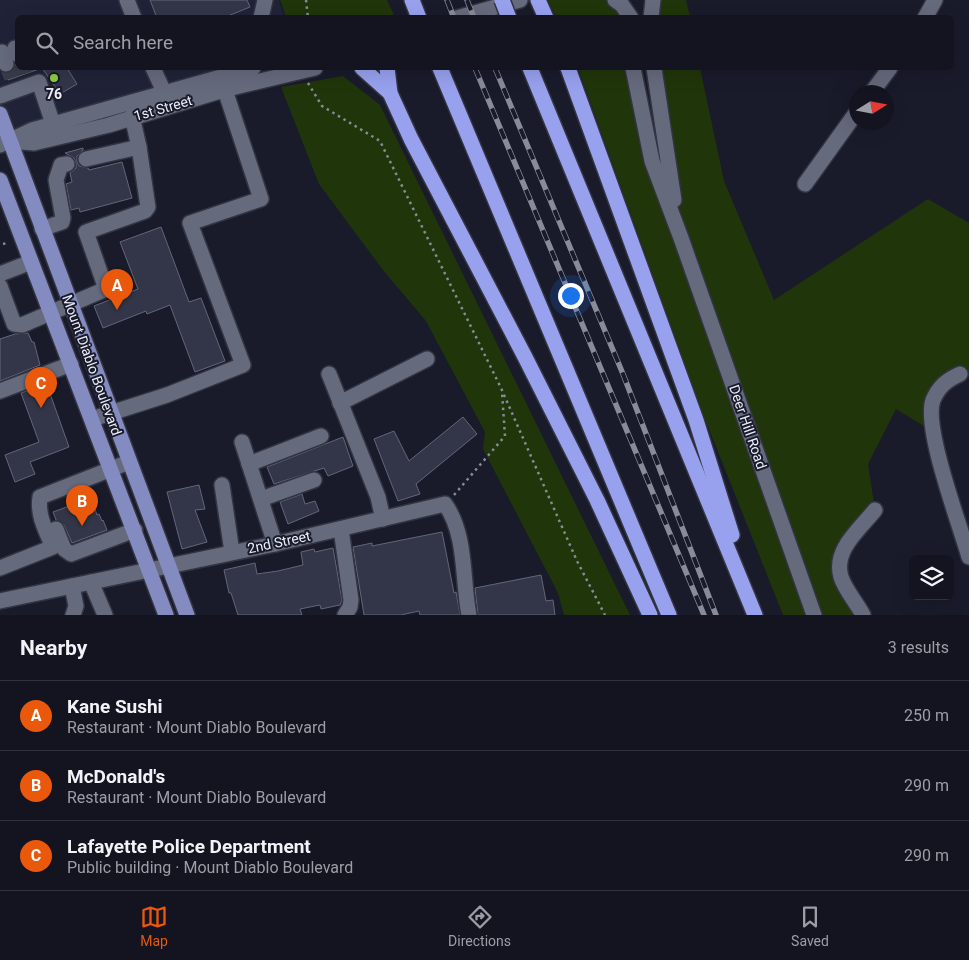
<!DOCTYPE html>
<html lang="en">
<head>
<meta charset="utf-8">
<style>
	:root { --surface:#131420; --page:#20212d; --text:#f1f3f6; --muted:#9d9ea5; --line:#32333e; --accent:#ea580c }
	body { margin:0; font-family:Roboto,sans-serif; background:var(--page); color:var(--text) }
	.controls { position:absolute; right:15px; bottom:15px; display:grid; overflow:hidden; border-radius:8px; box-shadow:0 5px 20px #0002 }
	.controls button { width:45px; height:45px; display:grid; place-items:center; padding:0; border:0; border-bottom:1px solid var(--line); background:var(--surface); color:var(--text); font:25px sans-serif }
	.compass { position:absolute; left:849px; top:85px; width:45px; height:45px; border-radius:50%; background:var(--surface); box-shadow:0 5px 20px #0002; rotate:79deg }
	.you { position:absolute; left:570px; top:295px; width:18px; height:18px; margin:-12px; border:4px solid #fff; border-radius:50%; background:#1a73e8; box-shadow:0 0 0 8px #1a73e833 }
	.badge { display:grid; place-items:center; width:32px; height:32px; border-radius:50%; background:var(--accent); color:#fff; font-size:16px; font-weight:700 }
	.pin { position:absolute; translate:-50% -41px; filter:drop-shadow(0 1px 2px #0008) }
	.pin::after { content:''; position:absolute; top:26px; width:18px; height:15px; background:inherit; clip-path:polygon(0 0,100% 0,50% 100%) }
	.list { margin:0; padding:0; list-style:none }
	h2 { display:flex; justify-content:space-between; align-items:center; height:65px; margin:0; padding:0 20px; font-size:21px }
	h2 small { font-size:16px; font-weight:400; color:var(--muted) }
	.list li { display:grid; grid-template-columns:32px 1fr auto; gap:15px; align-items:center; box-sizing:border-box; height:70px; padding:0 20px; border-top:1px solid var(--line) }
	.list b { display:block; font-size:19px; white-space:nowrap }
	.list p { margin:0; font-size:16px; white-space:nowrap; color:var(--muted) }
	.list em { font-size:16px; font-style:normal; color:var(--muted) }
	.icon { flex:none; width:28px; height:28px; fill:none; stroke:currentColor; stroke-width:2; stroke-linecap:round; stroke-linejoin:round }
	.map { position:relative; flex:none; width:969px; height:615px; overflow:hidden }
	.search { position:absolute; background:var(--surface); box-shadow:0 5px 20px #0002; left:15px; right:15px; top:15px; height:55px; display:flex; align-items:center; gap:12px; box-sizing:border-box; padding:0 18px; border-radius:8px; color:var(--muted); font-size:19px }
	.sheet { height:275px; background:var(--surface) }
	nav { display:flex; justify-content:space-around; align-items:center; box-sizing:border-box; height:70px; border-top:1px solid var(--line); background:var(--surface); font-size:14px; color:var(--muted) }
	nav a { display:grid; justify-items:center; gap:2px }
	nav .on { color:var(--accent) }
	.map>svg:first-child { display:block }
	.built { fill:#202338 }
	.green { fill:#21350a }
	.building { fill:#333648; stroke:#63667a }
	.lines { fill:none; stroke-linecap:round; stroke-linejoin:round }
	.minor-tunnel { stroke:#393b4a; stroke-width:15; stroke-dasharray:15 8; stroke-linecap:butt }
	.minor-casing { stroke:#333441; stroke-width:18 }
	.major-casing { stroke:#333441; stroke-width:18 }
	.highway-casing { stroke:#333441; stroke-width:18 }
	.path { stroke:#888a98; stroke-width:2.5; stroke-dasharray:2.5 4; stroke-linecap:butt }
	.minor { stroke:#666a7d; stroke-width:15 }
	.major { stroke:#838bc1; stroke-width:15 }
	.highway { stroke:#97a1ee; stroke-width:15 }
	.rail-casing { stroke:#898b99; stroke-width:5.5 }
	.rail { stroke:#191b2b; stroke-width:4; stroke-dasharray:11; stroke-linecap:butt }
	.highway-bridge-casing { stroke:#333441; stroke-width:18; stroke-linecap:butt }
	.highway-bridge { stroke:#97a1ee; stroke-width:15 }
	.poi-dot { fill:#8dce44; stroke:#191b2b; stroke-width:2 }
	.labels { text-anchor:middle; stroke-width:4; stroke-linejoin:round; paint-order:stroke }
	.poi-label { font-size:14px; font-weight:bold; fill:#eceefa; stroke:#191b2b }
	.street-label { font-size:14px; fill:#eceefa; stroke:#191b2b }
</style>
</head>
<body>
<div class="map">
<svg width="969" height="615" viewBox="0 0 969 615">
	<rect width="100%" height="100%" fill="#191b2b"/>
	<polygon class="built" points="0,0 279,0 284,17 18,18 18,68 232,68 3,132 0,123"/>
	<g class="green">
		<polygon points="280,0 387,0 394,15 384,18 286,17"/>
		<polygon points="548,0 615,0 631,17 556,17"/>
		<polygon points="653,0 686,0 690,17 651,18"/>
		<polygon points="578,68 633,68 680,235 654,68 700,68 724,181 774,300 928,199 969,223 969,372 946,380 932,431 896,409 868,464 875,510 839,561 863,615 783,615 705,419"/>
		<polygon points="343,76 380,105 630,615 564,615 558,593 483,449 485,432 426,321 383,270 319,184 281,87"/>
	</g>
	<g class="building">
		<polygon points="150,0 247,0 250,7 223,18 157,18"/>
		<polygon points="15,64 18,68 39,69 8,80 6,73 13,71"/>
		<polygon points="42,68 67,68 77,84 60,94"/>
		<polygon points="83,148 83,150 77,156 77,162 79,166 88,168 89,170 122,162 132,198 80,212 79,208 71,210 66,184 72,182 70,173 76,168 76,163 74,158 65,153"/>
		<polygon points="161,227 189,302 201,298 225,361 195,372 170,305 147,314 146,311 103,328 94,306 138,289 120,242"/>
		<polygon points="28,333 32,342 34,342 40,365 0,381 0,339 15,334"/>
		<polygon points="42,385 47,385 69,447 30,462 35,474 15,482 5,455 39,442 21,393"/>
		<polygon points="463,417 477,434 416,484 420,494 398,501 374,439 394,431 409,461"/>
		<polygon points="343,437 353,466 328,476 324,468 274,484 267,467"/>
		<polygon points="199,485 205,509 195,510 207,542 182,549 167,492"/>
		<polygon points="302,494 305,504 315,501 319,511 288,524 280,502"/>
		<polygon points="91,498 97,515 99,514 102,521 103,520 107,530 72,543 64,525 56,520 53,512"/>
		<polygon points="442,532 454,593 456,592 460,615 420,615 419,611 401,615 364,615 353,547 372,543 372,546"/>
		<polygon points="333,548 342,600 340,605 321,609 320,605 300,609 302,615 238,615 231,593 229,593 224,570 255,563 257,574 278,571 303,565 301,552 314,549 315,552"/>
		<polygon points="541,575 546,601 553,600 555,615 478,615 475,588"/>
	</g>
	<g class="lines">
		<g class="minor-tunnel">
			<polyline points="6,64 12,79"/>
			<polyline points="22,68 24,74"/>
		</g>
		<defs>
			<g id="minor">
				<polyline points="127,0 134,18"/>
				<polyline points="615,0 622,5 631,18"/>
				<polyline points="261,18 265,0"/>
				<polyline points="457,18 520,0"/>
				<polyline points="651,18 653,0"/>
				<polyline points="925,18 935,0"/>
				<polyline points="15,48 18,55"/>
				<polyline points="2,52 6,64"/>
				<polyline points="153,68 164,92"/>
				<polyline points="633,68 652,161 681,238 814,615"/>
				<polyline points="654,68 674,200"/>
				<polyline points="872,92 890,68"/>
				<polyline points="0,96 39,82 53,124"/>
				<polyline points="10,141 34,143 109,125 227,89 315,68"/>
				<polyline points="0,145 32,130 253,68"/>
				<polyline points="86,159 139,147"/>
				<polyline points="805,184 856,113"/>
				<polyline points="42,229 62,222 63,218 56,180 61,165 67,164"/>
				<polyline points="0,274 31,262"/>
				<path d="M0,286L14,324L22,325L106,289L86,232L145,211L148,207L139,147L132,116C139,105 150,103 160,93"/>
				<polyline points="329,374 378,497 383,519"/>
				<path d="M960,374C947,380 939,386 933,400C923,427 960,525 969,557"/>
				<polyline points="0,391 71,364"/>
				<polyline points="340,403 427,359"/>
				<polyline points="92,419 167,395 243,365 190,223 261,199 225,90"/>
				<polyline points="242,442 275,544"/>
				<polyline points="249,464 321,436"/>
				<polyline points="222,485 232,552"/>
				<polyline points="261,499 314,480"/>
				<polyline points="56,529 64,549 71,554 135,530"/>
				<polyline points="341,529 351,600 350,607 345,615"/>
				<path d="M0,568L53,547C46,531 37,515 40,497L129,462"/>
				<polyline points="91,582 105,615"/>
				<polyline points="72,586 76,606 73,615"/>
				<path d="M0,601L275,544L445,504C467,535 462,580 469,615"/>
				<path d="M863,615C857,603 845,590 841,577C833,550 859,530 875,510"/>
			</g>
			<g id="major">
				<polyline points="0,114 187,615"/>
				<polyline points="0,180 166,615"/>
			</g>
			<g id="highway">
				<polyline points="412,0 419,18"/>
				<polyline points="538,0 546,18"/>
				<polyline points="362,68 390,93 411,139 525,357 597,500 650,615"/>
				<polyline points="387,68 390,93"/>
				<polyline points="440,68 669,615"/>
				<polyline points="530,68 755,615"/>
				<polyline points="568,68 696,420 732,535"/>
			</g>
		</defs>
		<use href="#minor" class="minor-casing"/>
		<use href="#major" class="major-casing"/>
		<use href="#highway" class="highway-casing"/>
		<g class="path">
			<polyline points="306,0 308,18"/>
			<polyline points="308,83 322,106 380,141 501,388 577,561 605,615"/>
			<polyline points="3,244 7,243"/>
			<polyline points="454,495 505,436 502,392"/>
		</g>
		<use href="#minor" class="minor"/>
		<use href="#major" class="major"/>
		<use href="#highway" class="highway"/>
		<defs>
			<g id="rail">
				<polyline points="447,0 454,18"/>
				<polyline points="467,0 474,18"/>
				<polyline points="475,68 704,615"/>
				<polyline points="495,68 623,374 716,615"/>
			</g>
		</defs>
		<use href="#rail" class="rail-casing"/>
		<use href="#rail" class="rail"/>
		<defs>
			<polyline id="highway-bridge" points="502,0 509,18"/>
		</defs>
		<use href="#highway-bridge" class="highway-bridge-casing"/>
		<use href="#highway-bridge" class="highway-bridge"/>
	</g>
	<circle class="poi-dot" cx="54" cy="78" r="5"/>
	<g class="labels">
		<g class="poi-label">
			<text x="54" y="99">76</text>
		</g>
		<g class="street-label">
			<text transform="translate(163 108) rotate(-16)" y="5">1st Street</text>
			<text transform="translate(92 365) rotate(70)" y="5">Mount Diablo Boulevard</text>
			<text transform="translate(748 427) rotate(71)" y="5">Deer Hill Road</text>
			<text transform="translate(279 542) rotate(-12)" y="5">2nd Street</text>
		</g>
	</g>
</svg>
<div class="controls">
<button><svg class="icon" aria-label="layers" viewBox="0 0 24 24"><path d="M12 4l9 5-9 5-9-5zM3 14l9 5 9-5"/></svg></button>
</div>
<svg class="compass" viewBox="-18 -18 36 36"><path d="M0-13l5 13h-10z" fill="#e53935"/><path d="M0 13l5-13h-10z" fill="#9d9ea5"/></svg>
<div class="you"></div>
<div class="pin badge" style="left:117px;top:310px">A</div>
<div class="pin badge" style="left:82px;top:526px">B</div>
<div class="pin badge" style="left:41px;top:408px">C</div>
<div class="search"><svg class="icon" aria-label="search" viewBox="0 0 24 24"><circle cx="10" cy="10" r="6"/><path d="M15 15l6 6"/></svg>Search here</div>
</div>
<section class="sheet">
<h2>Nearby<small>3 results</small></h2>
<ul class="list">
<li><span class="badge">A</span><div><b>Kane Sushi</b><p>Restaurant · Mount Diablo Boulevard</p></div><em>250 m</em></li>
<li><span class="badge">B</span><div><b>McDonald's</b><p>Restaurant · Mount Diablo Boulevard</p></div><em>290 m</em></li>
<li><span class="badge">C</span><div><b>Lafayette Police Department</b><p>Public building · Mount Diablo Boulevard</p></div><em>290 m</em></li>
</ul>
</section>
<nav>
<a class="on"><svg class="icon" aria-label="map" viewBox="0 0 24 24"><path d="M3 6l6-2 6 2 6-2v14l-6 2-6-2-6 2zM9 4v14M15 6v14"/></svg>Map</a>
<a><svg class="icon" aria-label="directions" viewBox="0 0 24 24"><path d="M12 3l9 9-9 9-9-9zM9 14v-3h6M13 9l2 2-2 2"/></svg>Directions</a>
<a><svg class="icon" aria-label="saved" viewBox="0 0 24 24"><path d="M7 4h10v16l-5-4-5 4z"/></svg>Saved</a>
</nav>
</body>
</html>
